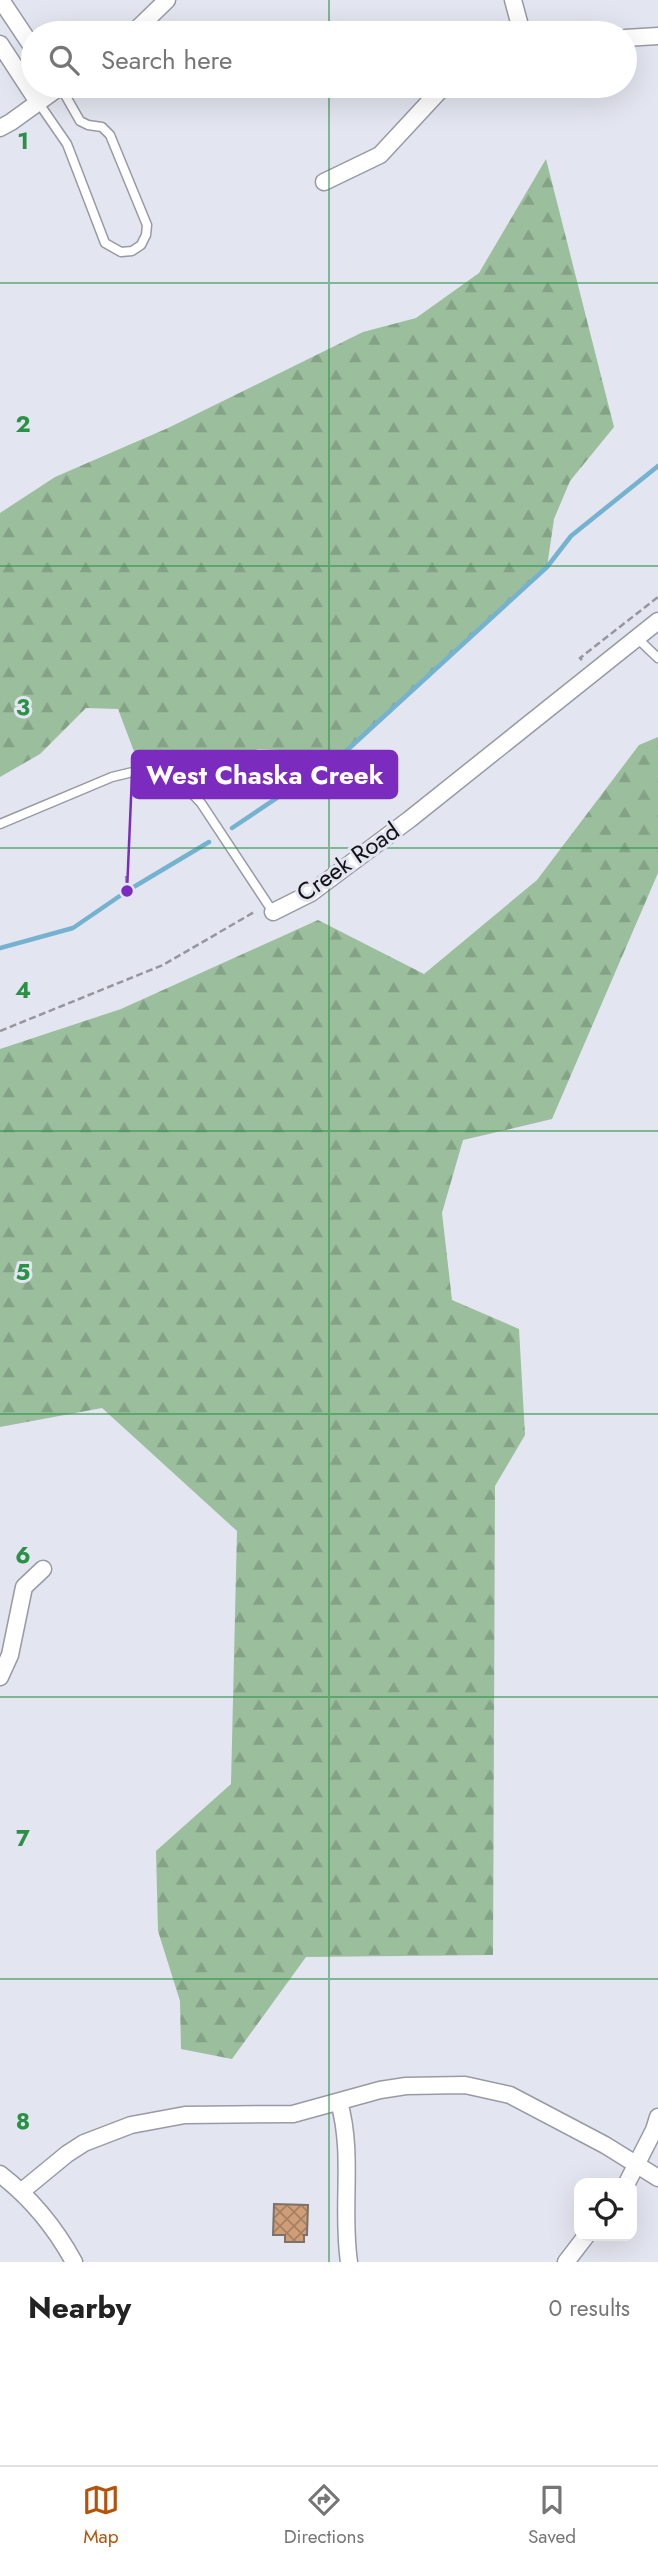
<!DOCTYPE html>
<html lang="en">
<head>
<meta charset="utf-8">
<style>
	:root { --surface:#fff; --page:#f6f6f6; --text:#222; --muted:#767676; --line:#e0e0e0; --accent:#b45309 }
	body { margin:0; font-family:Jost,sans-serif; background:var(--page); color:var(--text) }
	.controls { position:absolute; right:21px; bottom:21px; display:grid; overflow:hidden; border-radius:14px; box-shadow:0 7px 28px #0002 }
	.controls button { width:63px; height:63px; display:grid; place-items:center; padding:0; border:0; border-bottom:2px solid var(--line); background:var(--surface); color:var(--text); font:35px sans-serif }
	.list { margin:0; padding:0; list-style:none }
	h2 { display:flex; justify-content:space-between; align-items:center; height:91px; margin:0; padding:0 28px; font-size:30px }
	h2 small { font-size:23px; font-weight:400; color:var(--muted) }
	.icon { flex:none; width:38px; height:38px; fill:none; stroke:currentColor; stroke-width:2; stroke-linecap:round; stroke-linejoin:round }
	.map { position:relative; flex:none; width:658px; height:2262px; overflow:hidden }
	.search { position:absolute; background:var(--surface); box-shadow:0 7px 28px #0002; left:21px; right:21px; top:21px; height:77px; display:flex; align-items:center; gap:18px; box-sizing:border-box; padding:0 24px; border-radius:38px; color:var(--muted); font-size:26px }
	.sheet { height:203px; background:var(--surface) }
	nav { display:flex; justify-content:space-around; align-items:center; box-sizing:border-box; height:98px; border-top:2px solid var(--line); background:var(--surface); font-size:19px; color:var(--muted) }
	nav a { display:grid; justify-items:center; gap:4px }
	nav .on { color:var(--accent) }
	.map>svg:first-child { display:block }
	.forest { fill:url(#forest-firs) }
	.lines { fill:none; stroke-linecap:round; stroke-linejoin:round }
	.stream { stroke:#75b2d0; stroke-width:4.5 }
	.building { fill:url(#building-cross-hatch); stroke:#7b726c; stroke-width:2 }
	.lane-casing { stroke:#989aa4; stroke-width:11 }
	.street-casing { stroke:#989aa4; stroke-width:19 }
	.path { stroke:#95969e; stroke-width:2.5; stroke-dasharray:7 3.5; stroke-linecap:butt }
	.lane { stroke:#fff; stroke-width:8 }
	.street { stroke:#fff; stroke-width:16 }
	.grid { fill:none; stroke:#2a9147; stroke-width:2; stroke-opacity:0.55 }
	.labels { text-anchor:middle; stroke-width:6; stroke-linejoin:round; paint-order:stroke }
	.street-label { font-size:24px; fill:#121316; stroke:#e3e5f0 }
	.grid-label { font-size:23px; text-anchor:middle; font-weight:bold; fill:#2a9147; stroke:#e3e5f0; stroke-width:6; stroke-linejoin:round; paint-order:stroke }
	.leader { fill:none; stroke:#7b2cbf; stroke-width:2.5 }
	.callout-dot { fill:#7b2cbf; stroke:#e3e5f0; stroke-width:2.5 }
	.callout { fill:#7b2cbf; stroke:#7b2cbf; stroke-width:2.5 }
	.callout-label { font-size:26px; text-anchor:middle; font-weight:bold; fill:#fff }
</style>
</head>
<body>
<div class="map">
<svg width="658" height="2262" viewBox="0 0 658 2262">
	<defs>
		<pattern id="forest-firs" width="22" height="20" patternUnits="userSpaceOnUse" patternTransform="scale(1.75)"><rect width="22" height="20" fill="#9bbe9d"/><path d="M5 1l3.5 6h-7zM16 11l3.5 6h-7z" fill="#84a286"/></pattern>
		<pattern id="building-cross-hatch" width="8" height="8" patternUnits="userSpaceOnUse" patternTransform="scale(1.75)"><rect width="8" height="8" fill="#cf9e79"/><path d="M0 0l8 8M0 8l8-8" fill="none" stroke="#a78062"/></pattern>
	</defs>
	<rect width="100%" height="100%" fill="#e3e5f0"/>
	<g class="forest">
		<polygon points="546,159 614,427 570,481 554,519 547,567 344,753 258,749 183,784 141,770 118,709 86,708 40,754 0,777 0,513 55,477 168,428 363,332 416,318 479,273"/>
		<polygon points="658,737 658,873 552,1119 463,1140 442,1213 452,1300 519,1329 525,1435 495,1486 493,1955 306,1957 232,2059 181,2049 180,2001 158,1931 156,1851 231,1784 237,1531 102,1408 0,1427 0,1049 121,1009 318,920 424,974 537,880 639,745"/>
	</g>
	<g class="lines">
		<g class="stream">
			<polyline points="232,828 344,753 547,567 571,536 658,466"/>
			<polyline points="0,948 73,928 127,891 209,842"/>
		</g>
	</g>
	<polygon class="building" points="274,2204 308,2205 307,2235 304,2235 304,2242 285,2242 285,2235 273,2235"/>
	<g class="lines">
		<defs>
			<g id="lane">
				<polyline points="38,102 67,144 105,243 121,252 132,251 141,245 146,235 147,225 110,135 102,127 88,125 80,121 60,86"/>
				<polyline points="637,638 658,658"/>
				<polyline points="0,824 112,777 141,770 161,774 183,784 201,803 273,912"/>
			</g>
			<g id="street">
				<polyline points="1,0 33,48"/>
				<polyline points="513,0 522,33"/>
				<polyline points="133,33 167,0"/>
				<polyline points="625,38 658,36"/>
				<polyline points="0,44 38,102"/>
				<polyline points="0,128 11,122 61,86"/>
				<polyline points="324,182 380,155 444,86"/>
				<polyline points="273,912 311,893 410,819 658,621"/>
				<polyline points="0,1677 10,1655 24,1587 43,1569"/>
				<path d="M339,2102C354,2154 341,2209 349,2262"/>
				<path d="M0,2174C31,2198 55,2227 74,2262"/>
				<polyline points="627,2183 654,2130 658,2117"/>
				<polyline points="22,2191 67,2154 84,2143 131,2125 185,2115 293,2114 380,2090 406,2086 465,2085 510,2095 605,2145 658,2178"/>
				<polyline points="566,2262 586,2236"/>
			</g>
		</defs>
		<use href="#lane" class="lane-casing"/>
		<use href="#street" class="street-casing"/>
		<g class="path">
			<polyline points="582,660 580,658 658,597"/>
			<polyline points="126,876 127,891"/>
			<polyline points="0,1031 163,965 256,911"/>
		</g>
		<use href="#lane" class="lane"/>
		<use href="#street" class="street"/>
	</g>
	<path class="grid" d="M329,0V33M329,86V2262M0,283H658M0,566H658M0,848H658M0,1131H658M0,1414H658M0,1697H658M0,1979H658"/>
	<g class="labels">
		<g class="street-label">
			<text transform="translate(348 862) rotate(-35)" y="8">Creek Road</text>
		</g>
	</g>
	<g class="grid-label">
		<text x="23" y="149">1</text>
		<text x="23" y="432">2</text>
		<text x="23" y="715">3</text>
		<text x="23" y="998">4</text>
		<text x="23" y="1280">5</text>
		<text x="23" y="1563">6</text>
		<text x="23" y="1846">7</text>
		<text x="23" y="2129">8</text>
	</g>
	<path class="leader" d="M127 891L132 775"/>
	<circle class="callout-dot" cx="127" cy="891" r="7"/>
	<rect class="callout" x="132" y="751" width="265" height="47" rx="7"/>
	<g class="callout-label">
		<text x="265" y="784">West Chaska Creek</text>
	</g>
</svg>
<div class="controls">
<button><svg class="icon" aria-label="locate" viewBox="0 0 24 24"><circle cx="12" cy="12" r="6"/><path d="M12 2v4M12 18v4M2 12h4M18 12h4"/></svg></button>
</div>
<div class="search"><svg class="icon" aria-label="search" viewBox="0 0 24 24"><circle cx="10" cy="10" r="6"/><path d="M15 15l6 6"/></svg>Search here</div>
</div>
<section class="sheet">
<h2>Nearby<small>0 results</small></h2>
<ul class="list">
</ul>
</section>
<nav>
<a class="on"><svg class="icon" aria-label="map" viewBox="0 0 24 24"><path d="M3 6l6-2 6 2 6-2v14l-6 2-6-2-6 2zM9 4v14M15 6v14"/></svg>Map</a>
<a><svg class="icon" aria-label="directions" viewBox="0 0 24 24"><path d="M12 3l9 9-9 9-9-9zM9 14v-3h6M13 9l2 2-2 2"/></svg>Directions</a>
<a><svg class="icon" aria-label="saved" viewBox="0 0 24 24"><path d="M7 4h10v16l-5-4-5 4z"/></svg>Saved</a>
</nav>
</body>
</html>
